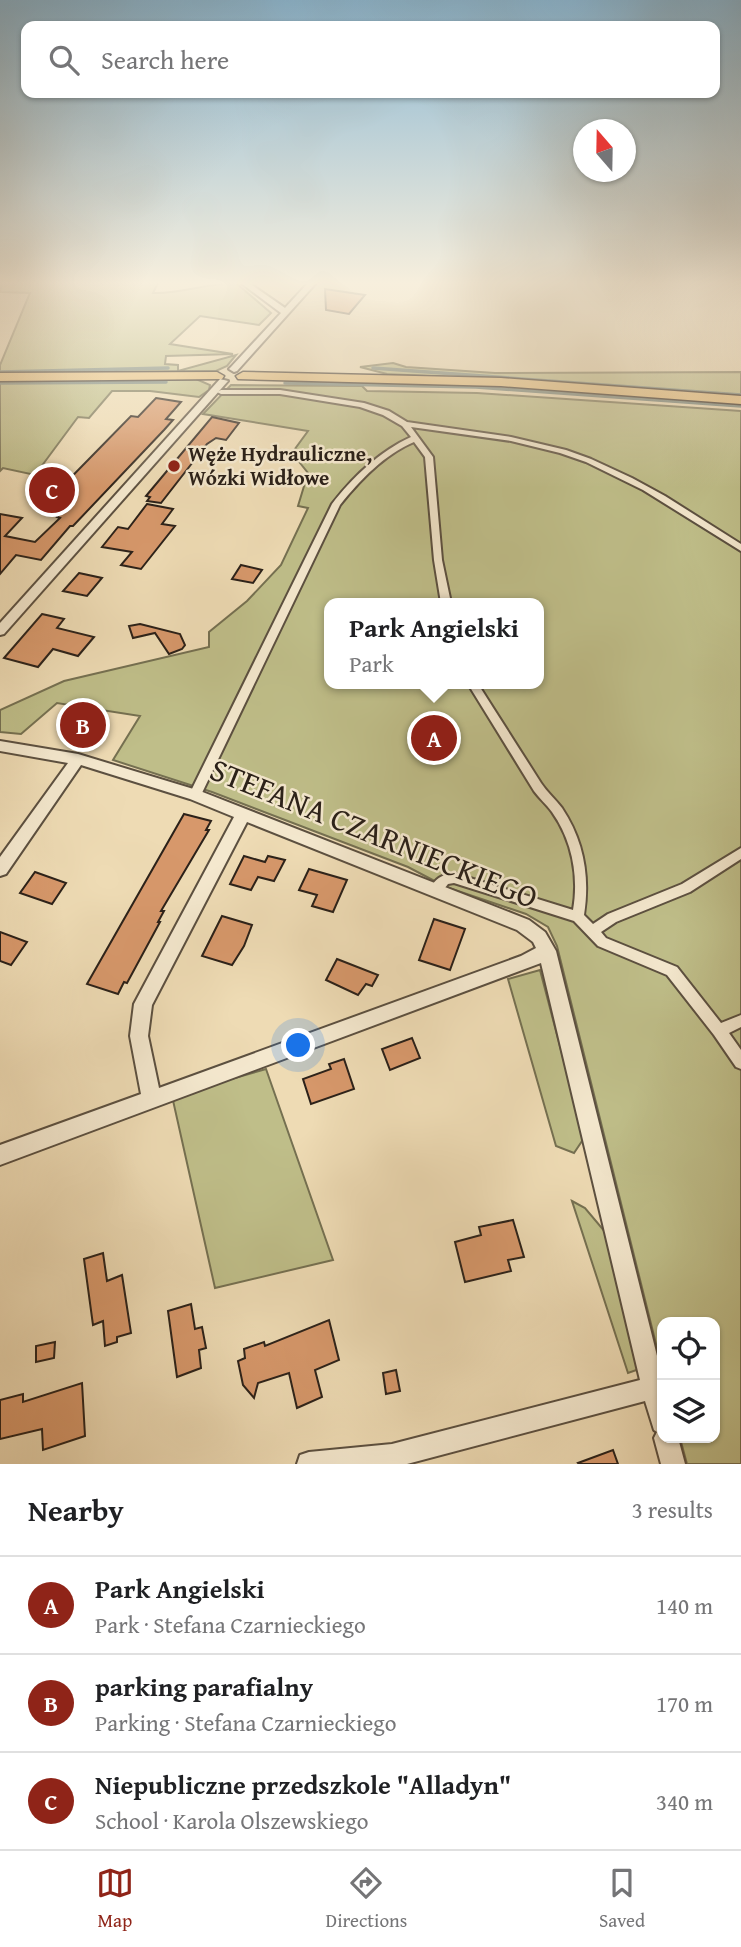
<!DOCTYPE html>
<html lang="en">
<head>
<meta charset="utf-8">
<style>
	:root { --surface:#fff; --page:#f2f2f2; --text:#202124; --muted:#757577; --line:#e0e0e0; --accent:#8f2418 }
	body { margin:0; font-family:"Gentium Book Plus",serif; background:var(--page); color:var(--text) }
	.controls { position:absolute; right:21px; bottom:21px; display:grid; overflow:hidden; border-radius:14px; box-shadow:0 2px 5px #0004 }
	.controls button { width:63px; height:63px; display:grid; place-items:center; padding:0; border:0; border-bottom:2px solid var(--line); background:var(--surface); color:var(--text); font:35px sans-serif }
	.compass { position:absolute; left:573px; top:119px; width:63px; height:63px; border-radius:50%; background:var(--surface); box-shadow:0 2px 5px #0004; rotate:340deg }
	.you { position:absolute; left:299px; top:1046px; width:24px; height:24px; margin:-18px; border:5px solid #fff; border-radius:50%; background:#1a73e8; box-shadow:0 0 0 10px #1a73e833 }
	.badge { display:grid; place-items:center; width:46px; height:46px; border-radius:50%; background:var(--accent); color:#fff; font-size:23px; font-weight:700 }
	.pin { position:absolute; translate:-50% -50%; border:4px solid #fff; box-shadow:0 2px 7px #0006 }
	.popup { position:absolute; left:324px; top:598px; width:220px; height:91px; box-sizing:border-box; display:grid; place-content:center; border-radius:14px; background:var(--surface); filter:drop-shadow(0 2px 5px #0005); font-size:23px; white-space:nowrap; color:var(--muted) }
	.popup b { font-size:26px; color:var(--text) }
	.popup::after { content:''; position:absolute; left:50%; top:100%; margin-left:-14px; border:14px solid transparent; border-top-color:var(--surface) }
	.list { margin:0; padding:0; list-style:none }
	h2 { display:flex; justify-content:space-between; align-items:center; height:91px; margin:0; padding:0 28px; font-size:30px }
	h2 small { font-size:23px; font-weight:400; color:var(--muted) }
	.list li { display:grid; grid-template-columns:46px 1fr auto; gap:21px; align-items:center; box-sizing:border-box; height:98px; padding:0 28px; border-top:2px solid var(--line) }
	.list b { display:block; font-size:26px; white-space:nowrap }
	.list p { margin:0; font-size:23px; white-space:nowrap; color:var(--muted) }
	.list em { font-size:23px; font-style:normal; color:var(--muted) }
	.icon { flex:none; width:38px; height:38px; fill:none; stroke:currentColor; stroke-width:2; stroke-linecap:round; stroke-linejoin:round }
	.map { position:relative; flex:none; width:741px; height:1464px; overflow:hidden }
	.search { position:absolute; background:var(--surface); box-shadow:0 2px 5px #0004; left:21px; right:21px; top:21px; height:77px; display:flex; align-items:center; gap:18px; box-sizing:border-box; padding:0 24px; border-radius:14px; color:var(--muted); font-size:26px }
	.sheet { height:385px; background:var(--surface) }
	nav { display:flex; justify-content:space-around; align-items:center; box-sizing:border-box; height:98px; border-top:2px solid var(--line); background:var(--surface); font-size:19px; color:var(--muted) }
	nav a { display:grid; justify-items:center; gap:4px }
	nav .on { color:var(--accent) }
	.map>svg:first-child { display:block }
	.green { fill:#bfbe89; stroke:#757051; stroke-width:2; fill-rule:evenodd }
	.lines { fill:none; stroke-linecap:round; stroke-linejoin:round }
	.stream { stroke:#6e7d75; stroke-width:3.5 }
	.building { fill:#d7986b; stroke:#2b2119; stroke-width:2 }
	.pedestrian-casing { stroke:#5c5040; stroke-width:4 }
	.minor-casing { stroke:#5c5040; stroke-width:4 }
	.primary-casing { stroke:#2b2119; stroke-width:3 }
	.pedestrian { fill:#f4e8ce; fill-rule:evenodd }
	.minor { fill:#f4e8ce; fill-rule:evenodd }
	.primary { fill:#e7be7a; fill-rule:evenodd }
	.poi-dot { fill:#8f2418; stroke:#f4e8ce; stroke-width:2.5 }
	.labels { text-anchor:middle; stroke-width:5; stroke-linejoin:round; paint-order:stroke }
	.far-poi-label { font-size:21px; font-weight:bold; fill:#2b2119; stroke:#f4e8ce; text-anchor:start }
	.near-street-label { font-size:32px; fill:#2b2119; stroke:#f4e8ce }
</style>
</head>
<body>
<div class="map">
<svg width="741" height="1464" viewBox="0 0 741 1464">
	<rect width="100%" height="100%" fill="#eedbb4"/>
	<filter id="stains"><feTurbulence type="fractalNoise" baseFrequency=".00286" numOctaves="4"/><feColorMatrix values="0 0 0 0 .2 0 0 0 0 .09 0 0 0 0 .02 0 0 0 .5 -.17"/></filter>
	<radialGradient id="worn" r=".72"><stop offset=".6" stop-color="#630" stop-opacity="0"/><stop offset="1" stop-color="#630" stop-opacity=".3"/></radialGradient>
	<g class="green">
		<path d="M2,283H158L153,293C181,294 208,283 236,283L271,313L259,325L200,316L170,344L233,354L166,356L165,364L178,365V371L236,355L227,366L216,371L0,373V365L30,293L0,292Z"/>
		<polygon points="393,363 406,367 495,373 741,372 741,396 533,381 387,374 360,367"/>
		<polygon points="196,379 210,385 209,390 199,397 150,391 112,391 89,418 78,417 35,475 3,468 0,471 0,380"/>
		<path d="M231,385L362,386L367,391L477,393L741,411V1464H687L680,1438H715V1322H662V1368L557,946L548,927L526,914L446,887L408,867L212,792L113,760L140,716L57,703L21,734L0,732V710L64,681L209,647V632L247,601L281,565L308,508L298,506L308,473L292,453L308,431L203,414ZM329,603H539V684H329Z"/>
		<polygon points="540,970 584,1138 574,1153 556,1146 508,979"/>
		<polygon points="266,1069 333,1260 215,1288 172,1096"/>
		<polygon points="572,1201 585,1208 606,1233 642,1368 628,1373"/>
	</g>
	<g class="lines">
		<g class="stream">
			<polyline points="373,368 741,395"/>
			<polyline points="0,372 168,368"/>
			<polyline points="0,383 166,382"/>
			<polyline points="285,383 476,387 741,406"/>
		</g>
	</g>
	<g class="building">
		<polygon points="325,289 365,295 349,314 326,310"/>
		<polygon points="156,398 181,402 166,419 173,420 164,430 73,526 70,526 41,560 16,555 0,574 0,514 22,518 5,536 35,542 60,518 57,517 65,508 45,504 131,416 138,417"/>
		<polygon points="212,417 239,423 226,440 216,438 207,444 161,503 147,501 150,497 146,496"/>
		<polygon points="147,504 173,509 162,524 175,526 141,569 121,565 132,552 102,547 118,527 128,529"/>
		<polygon points="241,565 262,570 253,583 232,579"/>
		<polygon points="79,573 102,578 87,596 63,591"/>
		<polygon points="42,614 64,619 57,628 94,637 78,656 53,649 38,667 4,658"/>
		<polygon points="140,624 180,634 185,645 182,649 169,654 155,633 133,638 129,626"/>
		<polygon points="184,814 211,821 206,830 209,830 161,911 164,911 158,922 160,922 127,983 124,982 118,994 87,984"/>
		<polygon points="244,856 265,862 268,856 285,860 274,881 258,877 251,890 230,884"/>
		<polygon points="309,869 347,880 333,912 312,906 317,895 299,890"/>
		<polygon points="35,872 66,883 52,904 20,893"/>
		<polygon points="222,916 252,925 244,946 232,965 202,956"/>
		<polygon points="434,919 465,929 450,970 419,960"/>
		<polygon points="0,932 27,942 11,965 0,961"/>
		<polygon points="337,959 378,975 372,986 366,984 358,995 326,980"/>
		<polygon points="412,1038 420,1058 390,1070 382,1049"/>
		<polygon points="344,1059 354,1089 311,1104 303,1079 331,1069 329,1064"/>
		<polygon points="513,1220 524,1257 508,1260 511,1271 465,1282 455,1242 481,1235 479,1227"/>
		<polygon points="103,1253 107,1281 122,1275 131,1333 117,1337 117,1342 105,1346 103,1321 93,1325 84,1259"/>
		<polygon points="191,1304 195,1329 202,1327 206,1348 199,1350 201,1368 177,1377 168,1311"/>
		<polygon points="329,1320 339,1360 315,1370 322,1397 297,1408 289,1373 258,1383 254,1398 243,1385 238,1361 245,1358 244,1349 264,1342 265,1346"/>
		<polygon points="55,1342 54,1358 36,1362 36,1346"/>
		<polygon points="396,1370 400,1391 386,1394 383,1373"/>
		<polygon points="82,1383 85,1436 43,1450 42,1429 0,1439 0,1400 23,1394 23,1402"/>
		<polygon points="613,1450 618,1464 579,1464 578,1463"/>
	</g>
	<g class="lines">
		<defs>
			<g id="pedestrian">
				<path d="M280,390L364,403L389,411L407,422L511,437L566,450L591,459L632,478L665,496L741,544V551L643,490L586,462L560,453L511,441L411,427L433,457L442,560L451,603H441L434,560L425,457L414,442C385,454 360,480 340,505L201,795L199,798H191L189,795L332,504C352,478 380,451 411,437L402,426L383,415L360,407L280,394H221L217,392L221,390Z"/>
				<path d="M468,684H478C499,717 520,750 541,783C547,792 555,799 562,808C584,841 590,877 584,915L593,924L608,914L682,884L741,848V859L690,892L616,922L601,932L606,938L677,967L721,1023L741,1015V1027L729,1033L741,1050V1069L736,1067L714,1035L667,975L598,946L574,921L454,883L448,884C443,890 439,897 431,894L429,890C435,879 442,874 454,873L573,910C579,876 572,840 552,812C546,804 539,798 534,791C512,755 490,720 468,684Z"/>
			</g>
			<g id="minor">
				<polygon points="241,283 249,283 285,308 308,283 316,283 237,371 234,372 229,369 231,367 281,313"/>
				<polygon points="220,379 228,381 4,634 0,635 0,623"/>
				<path d="M0,741L78,754L200,791L529,920L545,932L556,951L662,1376V1438H678L685,1464H661L654,1438L657,1432L654,1430L645,1401L407,1464H297L300,1455L309,1452L392,1444L640,1380L541,963L0,1165V1145L141,1094L130,1036L134,1004L234,817L190,799L81,765L6,874L0,876V857L68,763L0,751ZM247,822L517,930L533,942L536,948L521,956L159,1088L148,1036L152,1005Z"/>
			</g>
			<g id="primary">
				<polygon points="217,372 224,376 222,379 0,381 0,373"/>
				<polygon points="243,372 501,378 741,396 741,404 501,386 238,379 236,376"/>
			</g>
		</defs>
		<use href="#pedestrian" class="pedestrian-casing"/>
		<use href="#minor" class="minor-casing"/>
		<use href="#primary" class="primary-casing"/>
		<use href="#pedestrian" class="pedestrian"/>
		<use href="#minor" class="minor"/>
		<use href="#primary" class="primary"/>
	</g>
	<linearGradient id="sky" x2="0" y2="1"><stop stop-color="#89b6d2"/><stop offset="0.58" stop-color="#f7efdd"/><stop offset="1" stop-color="#f7efdd" stop-opacity="0"/></linearGradient>
	<rect width="741" height="488" fill="url(#sky)"/>
	<circle class="poi-dot" cx="174" cy="466" r="7"/>
	<g class="labels">
		<g class="far-poi-label">
			<text x="188" y="461">Węże Hydrauliczne,<tspan x="188" dy="24">Wózki Widłowe</tspan></text>
		</g>
		<g class="near-street-label">
			<text transform="translate(374 833) rotate(22)" y="11">STEFANA CZARNIECKIEGO</text>
		</g>
	</g>
	<rect width="100%" height="100%" filter="url(#stains)"/>
	<rect width="100%" height="100%" fill="url(#worn)"/>
</svg>
<div class="controls">
<button><svg class="icon" aria-label="locate" viewBox="0 0 24 24"><circle cx="12" cy="12" r="6"/><path d="M12 2v4M12 18v4M2 12h4M18 12h4"/></svg></button>
<button><svg class="icon" aria-label="layers" viewBox="0 0 24 24"><path d="M12 4l9 5-9 5-9-5zM3 14l9 5 9-5"/></svg></button>
</div>
<svg class="compass" viewBox="-18 -18 36 36"><path d="M0-13l5 13h-10z" fill="#e53935"/><path d="M0 13l5-13h-10z" fill="#757577"/></svg>
<div class="you"></div>
<div class="pin badge" style="left:434px;top:738px">A</div>
<div class="popup"><b>Park Angielski</b>Park</div>
<div class="pin badge" style="left:83px;top:725px">B</div>
<div class="pin badge" style="left:52px;top:490px">C</div>
<div class="search"><svg class="icon" aria-label="search" viewBox="0 0 24 24"><circle cx="10" cy="10" r="6"/><path d="M15 15l6 6"/></svg>Search here</div>
</div>
<section class="sheet">
<h2>Nearby<small>3 results</small></h2>
<ul class="list">
<li><span class="badge">A</span><div><b>Park Angielski</b><p>Park · Stefana Czarnieckiego</p></div><em>140 m</em></li>
<li><span class="badge">B</span><div><b>parking parafialny</b><p>Parking · Stefana Czarnieckiego</p></div><em>170 m</em></li>
<li><span class="badge">C</span><div><b>Niepubliczne przedszkole &quot;Alladyn&quot;</b><p>School · Karola Olszewskiego</p></div><em>340 m</em></li>
</ul>
</section>
<nav>
<a class="on"><svg class="icon" aria-label="map" viewBox="0 0 24 24"><path d="M3 6l6-2 6 2 6-2v14l-6 2-6-2-6 2zM9 4v14M15 6v14"/></svg>Map</a>
<a><svg class="icon" aria-label="directions" viewBox="0 0 24 24"><path d="M12 3l9 9-9 9-9-9zM9 14v-3h6M13 9l2 2-2 2"/></svg>Directions</a>
<a><svg class="icon" aria-label="saved" viewBox="0 0 24 24"><path d="M7 4h10v16l-5-4-5 4z"/></svg>Saved</a>
</nav>
</body>
</html>
